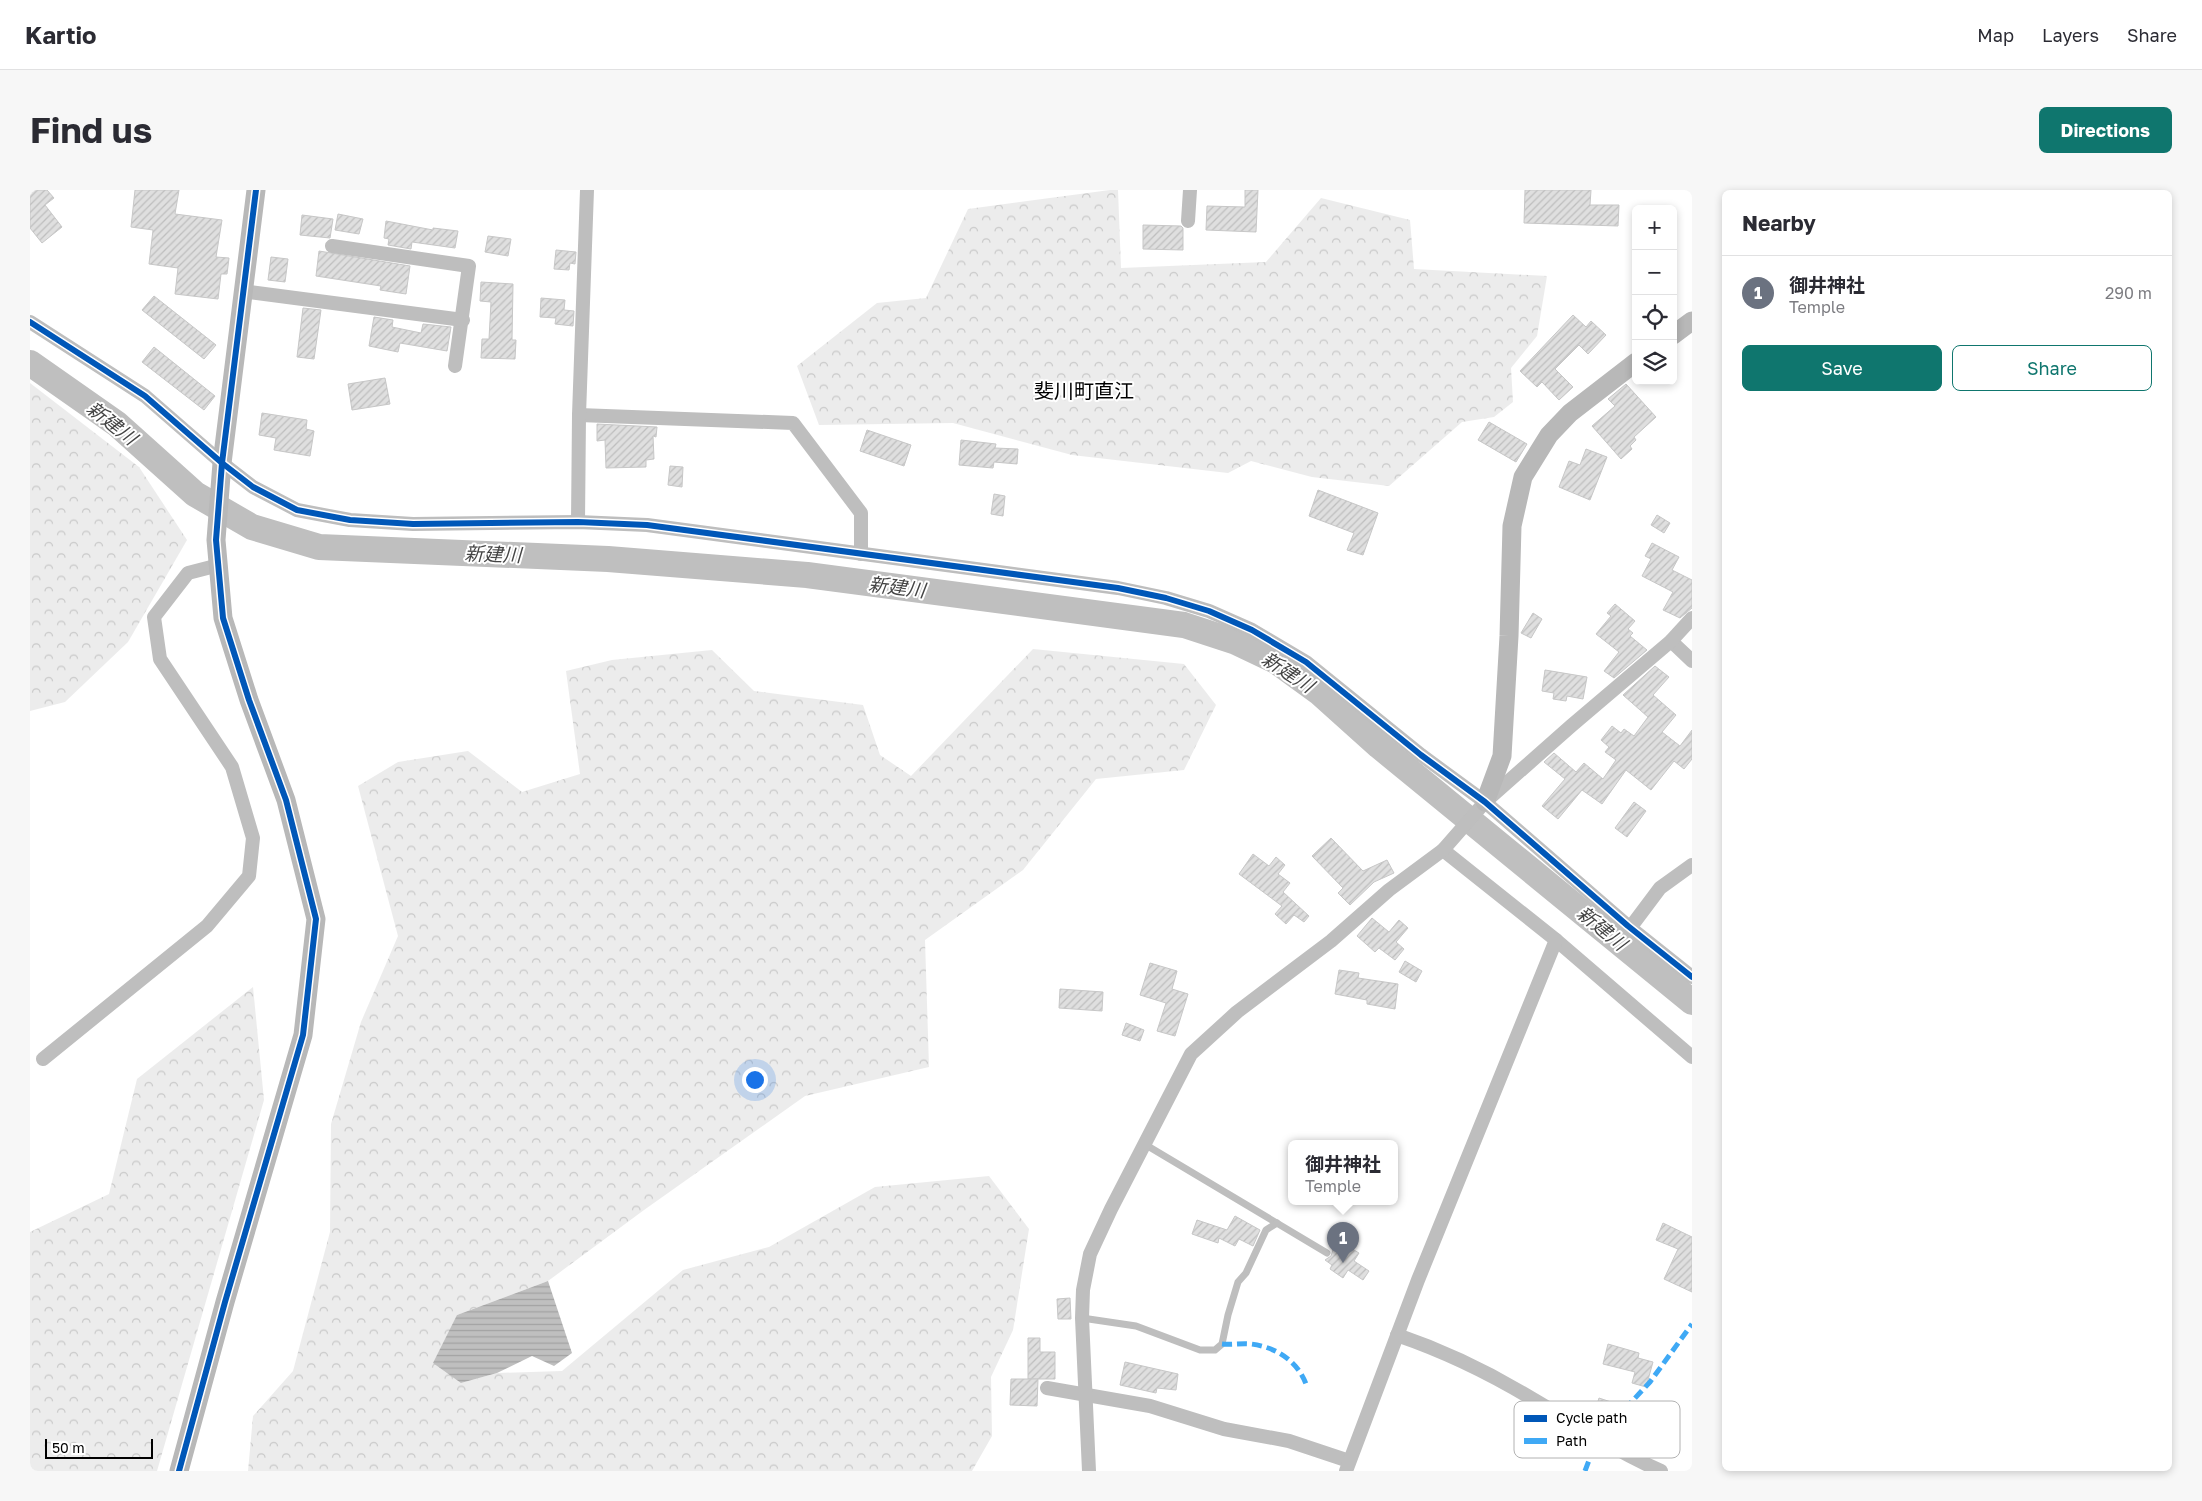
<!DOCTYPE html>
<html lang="en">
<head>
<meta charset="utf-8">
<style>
	:root { --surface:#fff; --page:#f7f7f7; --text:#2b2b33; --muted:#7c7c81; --line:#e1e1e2; --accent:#0f766e }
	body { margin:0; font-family:"Golos Text","Noto Sans JP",sans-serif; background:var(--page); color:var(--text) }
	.controls { position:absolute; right:15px; top:15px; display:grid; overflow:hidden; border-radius:8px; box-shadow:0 2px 8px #0003 }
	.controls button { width:45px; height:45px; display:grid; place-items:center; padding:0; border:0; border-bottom:1px solid var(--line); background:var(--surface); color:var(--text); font:25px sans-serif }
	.scale { position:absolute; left:15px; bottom:12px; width:108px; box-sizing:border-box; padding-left:5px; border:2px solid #000; border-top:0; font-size:14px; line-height:18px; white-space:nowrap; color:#000; -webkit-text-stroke:4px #fff; paint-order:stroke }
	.you { position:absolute; left:724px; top:889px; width:18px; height:18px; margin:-12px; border:4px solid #fff; border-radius:50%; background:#1a73e8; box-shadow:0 0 0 8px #1a73e833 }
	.badge { display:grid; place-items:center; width:32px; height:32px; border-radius:50%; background:var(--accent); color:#fff; font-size:16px; font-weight:700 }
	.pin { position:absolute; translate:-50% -41px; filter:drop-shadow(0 1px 2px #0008) }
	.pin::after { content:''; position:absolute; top:26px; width:18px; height:15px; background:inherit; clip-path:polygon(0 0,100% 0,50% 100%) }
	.popup { position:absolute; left:1258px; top:950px; width:110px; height:65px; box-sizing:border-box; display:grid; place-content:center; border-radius:8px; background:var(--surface); filter:drop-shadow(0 1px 4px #0005); font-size:16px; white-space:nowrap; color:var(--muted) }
	.popup b { font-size:19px; color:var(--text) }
	.popup::after { content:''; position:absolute; left:50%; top:100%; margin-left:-10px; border:10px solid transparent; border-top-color:var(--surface) }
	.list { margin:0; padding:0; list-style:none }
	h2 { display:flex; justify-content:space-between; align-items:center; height:65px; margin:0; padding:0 20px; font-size:21px }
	h2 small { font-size:16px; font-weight:400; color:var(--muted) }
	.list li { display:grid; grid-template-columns:32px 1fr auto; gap:15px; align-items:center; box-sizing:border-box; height:75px; padding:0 20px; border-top:1px solid var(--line) }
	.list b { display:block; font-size:19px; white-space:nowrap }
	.list p { margin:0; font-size:16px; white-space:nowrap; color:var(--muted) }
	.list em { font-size:16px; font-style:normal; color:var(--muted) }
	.actions { display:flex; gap:10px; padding:15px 20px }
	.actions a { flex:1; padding:11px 0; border:1px solid var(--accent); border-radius:8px; text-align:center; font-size:18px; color:var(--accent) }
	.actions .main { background:var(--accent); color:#fff }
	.icon { flex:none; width:28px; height:28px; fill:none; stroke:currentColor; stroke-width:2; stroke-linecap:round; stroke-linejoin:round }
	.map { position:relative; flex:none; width:1662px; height:1281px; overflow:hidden; border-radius:8px }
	header { display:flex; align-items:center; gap:30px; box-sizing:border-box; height:70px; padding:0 25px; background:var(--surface); border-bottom:1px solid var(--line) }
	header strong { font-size:24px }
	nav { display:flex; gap:28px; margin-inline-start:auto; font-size:18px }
	.intro { display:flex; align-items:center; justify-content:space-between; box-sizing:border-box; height:120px; padding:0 30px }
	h1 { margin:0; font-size:35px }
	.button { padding:12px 22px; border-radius:8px; background:var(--accent); color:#fff; font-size:18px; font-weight:700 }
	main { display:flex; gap:30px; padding:0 30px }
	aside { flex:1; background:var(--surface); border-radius:8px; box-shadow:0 2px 8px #0003 }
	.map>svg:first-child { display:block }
	.forest { fill:url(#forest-crowns) }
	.water { fill:url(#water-rules) }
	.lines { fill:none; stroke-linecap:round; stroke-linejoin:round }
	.river { stroke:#bfbfbf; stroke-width:26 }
	.building { fill:url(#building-hatch); stroke:#c7c7c7 }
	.lane { stroke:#bebebe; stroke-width:7 }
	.street { stroke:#bebebe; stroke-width:14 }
	.secondary { stroke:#b8b8b8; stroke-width:19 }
	.quiet { stroke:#3fa9f5; stroke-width:5; stroke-dasharray:10 5; stroke-linecap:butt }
	.cycleway-casing { stroke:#fff; stroke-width:9 }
	.cycleway { stroke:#0057b8; stroke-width:6 }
	.labels { text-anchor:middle; stroke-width:4; stroke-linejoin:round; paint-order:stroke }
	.water-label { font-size:19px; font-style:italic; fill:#444; stroke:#fff }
	.quarter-label { font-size:20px; fill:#000; stroke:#fff }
	.key { fill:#fff; stroke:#b2b2b2; stroke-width:1 }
	.key-label { font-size:14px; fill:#000 }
</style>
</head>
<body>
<header>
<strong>Kartio</strong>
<nav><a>Map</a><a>Layers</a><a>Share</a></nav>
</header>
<div class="intro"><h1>Find us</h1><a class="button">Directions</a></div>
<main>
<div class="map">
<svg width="1662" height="1281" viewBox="0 0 1662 1281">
	<defs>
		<pattern id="forest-crowns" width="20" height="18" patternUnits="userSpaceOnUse" patternTransform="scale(1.25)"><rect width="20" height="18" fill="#ececec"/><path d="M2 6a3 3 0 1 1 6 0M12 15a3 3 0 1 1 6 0" fill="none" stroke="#c9c9c9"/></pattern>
		<pattern id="water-rules" width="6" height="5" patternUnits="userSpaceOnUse" patternTransform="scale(1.25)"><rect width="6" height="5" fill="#bfbfbf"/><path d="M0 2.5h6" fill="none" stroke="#a2a2a2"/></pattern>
		<pattern id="building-hatch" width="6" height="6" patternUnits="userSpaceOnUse" patternTransform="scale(1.25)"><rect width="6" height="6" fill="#dfdfdf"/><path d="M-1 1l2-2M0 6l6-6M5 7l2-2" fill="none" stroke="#bebebe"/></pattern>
	</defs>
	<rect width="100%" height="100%" fill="#fff"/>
	<g class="forest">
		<polygon points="1080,0 1088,0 1091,78 1236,72 1291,8 1380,30 1384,79 1517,86 1507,146 1481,178 1483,212 1464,227 1432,232 1359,296 1282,287 1221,271 1198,283 1042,265 923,233 789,235 767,176 847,113 896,108 938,19"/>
		<polygon points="0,193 109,277 157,350 98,452 35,512 0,521"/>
		<polygon points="1003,459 1154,474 1186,515 1154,580 1066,589 993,680 895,750 899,877 775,906 614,1020 518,1091 427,1125 431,1193 467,1183 532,1181 653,1080 739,1057 845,997 959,986 999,1039 983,1140 961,1187 962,1246 942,1281 218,1281 223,1226 263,1181 300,1042 301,934 331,832 368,746 328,596 368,572 438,561 492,602 550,584 536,481 582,470 682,460 724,501 833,515 850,565 881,586"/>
		<polygon points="223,797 234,910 127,1281 0,1281 0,1042 79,1004 107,889"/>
	</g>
	<polygon class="water" points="518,1091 542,1163 524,1176 502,1166 467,1183 431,1193 403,1173 427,1125"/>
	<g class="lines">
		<polyline class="river" points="0,173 87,234 165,304 222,337 289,357 578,369 777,385 1154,435 1206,452 1246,471 1290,503 1349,556 1662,812"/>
	</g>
	<g class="building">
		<polygon points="0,0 17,0 24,8 15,15 32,37 12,53 0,38"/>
		<polygon points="105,0 149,0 145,24 192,30 186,67 199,68 197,84 191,84 188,109 145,104 148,78 119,74 123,40 101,37"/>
		<polygon points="1215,0 1228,0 1226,42 1176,40 1177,16 1215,17"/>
		<polygon points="1495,0 1561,0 1560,15 1589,15 1588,36 1494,33"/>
		<polygon points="308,24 333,29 329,44 305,40"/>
		<polygon points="272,25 303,29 300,48 270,45"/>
		<polygon points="356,31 403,40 403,38 428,41 425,58 382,52 381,59 358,55 359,49 354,48"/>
		<polygon points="1113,35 1151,36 1153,38 1153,60 1113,59"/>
		<polygon points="458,46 481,49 478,66 455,62"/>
		<polygon points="526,60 546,62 545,74 540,73 539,80 524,79"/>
		<polygon points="289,61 380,76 376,104 350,100 351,96 286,86"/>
		<polygon points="241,67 258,69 255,92 238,90"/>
		<polygon points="451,92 483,94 482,150 486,150 485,169 451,168 452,149 459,149 461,112 450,111"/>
		<polygon points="124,106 186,155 174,169 112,120"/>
		<polygon points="511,108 535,110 534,120 544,121 543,136 525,134 526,128 510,127"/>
		<polygon points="273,118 291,120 284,169 267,167"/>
		<polygon points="1543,125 1556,137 1561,131 1576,145 1558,164 1549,155 1525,179 1543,197 1529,210 1512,192 1507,197 1490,181"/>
		<polygon points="344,127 363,130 362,137 391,143 393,134 421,137 417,161 370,153 368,162 339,156"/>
		<polygon points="124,157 185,206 174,220 112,172"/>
		<polygon points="355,188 360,214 322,220 318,194"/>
		<polygon points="1596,194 1626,227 1604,247 1606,250 1600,256 1602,259 1591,269 1562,236 1585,216 1578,209"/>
		<polygon points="232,223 277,230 276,239 284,241 280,266 244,260 246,248 229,245"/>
		<polygon points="1459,232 1497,254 1486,272 1448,250"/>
		<polygon points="567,234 627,237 626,247 623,246 624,269 616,270 616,277 576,278 575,250 567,251"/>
		<polygon points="837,240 881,255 874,276 830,261"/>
		<polygon points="931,250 966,254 965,258 988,259 987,274 964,272 963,278 929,275"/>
		<polygon points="1556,259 1577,267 1560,310 1529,297 1539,271 1550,275"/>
		<polygon points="640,276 653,277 652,297 638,295"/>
		<polygon points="1288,300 1348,323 1333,365 1317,360 1324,343 1279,326"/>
		<polygon points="964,304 975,306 973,326 961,324"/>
		<polygon points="1627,325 1640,333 1634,343 1621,335"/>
		<polygon points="1622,353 1649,367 1642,380 1662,390 1662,418 1650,428 1633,420 1643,402 1612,386 1621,369 1615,366"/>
		<polygon points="1585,414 1605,431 1598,439 1603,443 1600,446 1617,460 1584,488 1574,481 1589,462 1566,444 1581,426 1577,423"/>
		<polygon points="1503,423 1512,429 1501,448 1491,443"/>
		<polygon points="1625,476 1639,487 1623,505 1646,525 1632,542 1650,556 1662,540 1662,569 1654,579 1644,571 1621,600 1596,580 1572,614 1552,600 1528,629 1512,616 1535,589 1514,572 1524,563 1546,582 1554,573 1573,589 1586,570 1575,562 1579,557 1571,550 1582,536 1591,543 1594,539 1604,546 1618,527 1593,505"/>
		<polygon points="1515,480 1557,487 1553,509 1537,506 1536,511 1523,509 1524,503 1512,501"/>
		<polygon points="1604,612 1616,621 1597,647 1585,638"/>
		<polygon points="1301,648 1333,681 1357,670 1364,683 1344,692 1320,715 1308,703 1313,698 1282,666"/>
		<polygon points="1223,664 1239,676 1246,667 1255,675 1248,684 1260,693 1253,702 1279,726 1274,732 1264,725 1256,734 1245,724 1252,716 1209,684"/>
		<polygon points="1342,728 1359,742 1369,730 1378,738 1366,752 1374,759 1365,770 1349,758 1345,762 1327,746"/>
		<polygon points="1375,771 1392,781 1386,792 1369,782"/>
		<polygon points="1120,773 1147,781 1142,799 1158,804 1145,846 1127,841 1136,813 1110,805"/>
		<polygon points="1309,780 1329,783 1328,788 1368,794 1365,819 1337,814 1337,810 1305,804"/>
		<polygon points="1030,799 1073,802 1072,821 1029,818"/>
		<polygon points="1096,833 1114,840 1110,851 1092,845"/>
		<polygon points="1205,1026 1230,1040 1223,1056 1209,1049 1205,1056 1189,1048 1188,1053 1162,1044 1167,1030 1197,1040"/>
		<polygon points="1633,1033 1662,1047 1662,1102 1634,1089 1648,1059 1626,1050"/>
		<polygon points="1312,1053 1329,1063 1324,1071 1339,1081 1333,1090 1318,1080 1313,1088 1300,1079 1302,1075 1295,1070 1301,1066 1304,1056 1308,1059"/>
		<polygon points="1040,1108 1041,1129 1028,1129 1027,1109"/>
		<polygon points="998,1148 1010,1148 1010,1162 1025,1162 1025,1189 998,1189"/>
		<polygon points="1578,1154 1609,1163 1608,1168 1623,1172 1616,1197 1602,1193 1605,1182 1573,1174"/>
		<polygon points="1095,1172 1148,1184 1146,1200 1127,1198 1126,1203 1090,1195"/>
		<polygon points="981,1189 1008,1189 1007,1216 980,1215"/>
		<polygon points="1569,1208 1584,1213 1580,1226 1565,1221"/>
	</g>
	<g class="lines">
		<g class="lane">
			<polyline points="1116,955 1297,1063"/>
			<polyline points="1052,1128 1106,1136 1170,1160 1185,1160 1192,1154 1198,1125 1208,1092 1216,1083 1236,1040 1247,1033"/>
		</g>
		<g class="street">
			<polyline points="1158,31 1160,0"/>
			<polyline points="302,56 439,76 425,176"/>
			<polyline points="212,101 433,130"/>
			<polyline points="0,132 115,206 192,273 223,297 267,320 320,330 383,334 548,332 617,335 1088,398 1136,408 1179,421 1222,440 1276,472 1391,565 1455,612 1598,736 1662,787"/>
			<polyline points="549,225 763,233 831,323 831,364"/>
			<polyline points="548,332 549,225 557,0"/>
			<polyline points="1641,451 1662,471"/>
			<polyline points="1413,660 1526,750 1662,867"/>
			<polyline points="1600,738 1630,698 1662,675"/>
			<polyline points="13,869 177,736 219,686 223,648 202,577 130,469 124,427 158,383 189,375"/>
			<path d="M1367,1145C1411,1160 1461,1184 1501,1208C1544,1233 1585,1261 1631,1281"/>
			<polyline points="1017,1198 1120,1216 1194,1239 1259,1251 1319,1271"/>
			<polyline points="1059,1281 1052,1128 1053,1100 1060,1064 1081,1019 1161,864 1207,822 1301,751 1359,700 1413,660 1455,612 1541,536 1641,451 1662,428"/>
			<polyline points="1316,1281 1388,1090 1526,750"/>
		</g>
		<g class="secondary">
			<polyline points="1643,145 1662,131"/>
			<polyline points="1455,612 1472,566 1479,446 1482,336 1493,287 1519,245 1540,223 1606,172"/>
			<polyline points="149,1281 195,1112 273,845 286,729 256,610 219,510 193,428 186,350 192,273 226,0"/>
		</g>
		<g class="quiet">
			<path d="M1192,1154C1202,1155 1211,1153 1221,1154C1245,1157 1267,1170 1276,1194"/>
			<polyline points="1555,1281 1567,1249 1620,1192 1662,1134"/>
		</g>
		<defs>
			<g id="cycleway">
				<polyline points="0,132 115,206 192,273 223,297 267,320 320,330 383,334 548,332 617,335 1088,398 1136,408 1179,421 1222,440 1276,472 1391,565 1455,612 1598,736 1662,787"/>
				<polyline points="149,1281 195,1112 273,845 286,729 256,610 219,510 193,428 186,350 192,273 226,0"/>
			</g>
		</defs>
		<use href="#cycleway" class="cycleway-casing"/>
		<use href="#cycleway" class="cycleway"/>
	</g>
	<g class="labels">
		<g class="water-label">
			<text transform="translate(82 233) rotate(38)" y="7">新建川</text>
			<text transform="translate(463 364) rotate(2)" y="7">新建川</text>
			<text transform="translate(867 397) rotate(7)" y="7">新建川</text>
			<text transform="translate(1258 482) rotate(33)" y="7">新建川</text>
			<text transform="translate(1572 738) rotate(39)" y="7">新建川</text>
		</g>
		<g class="quarter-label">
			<text x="1054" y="208">斐川町直江</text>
		</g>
	</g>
	<rect x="1484" y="1211" width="166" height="57" rx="8" class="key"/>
	<rect x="1494" y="1225" width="23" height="7" fill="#0057b8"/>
	<rect x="1494" y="1248" width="23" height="6" fill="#3fa9f5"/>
	<g class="key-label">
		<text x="1526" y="1233">Cycle path</text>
		<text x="1526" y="1256">Path</text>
	</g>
</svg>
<div class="controls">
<button>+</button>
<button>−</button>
<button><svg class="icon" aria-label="locate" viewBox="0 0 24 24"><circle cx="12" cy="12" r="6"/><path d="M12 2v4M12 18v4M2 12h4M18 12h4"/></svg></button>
<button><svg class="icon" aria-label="layers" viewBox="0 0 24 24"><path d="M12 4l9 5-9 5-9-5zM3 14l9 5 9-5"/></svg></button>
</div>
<div class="scale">50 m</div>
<div class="you"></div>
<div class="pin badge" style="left:1313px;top:1073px;background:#6b7280">1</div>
<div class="popup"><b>御井神社</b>Temple</div>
</div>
<aside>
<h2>Nearby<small></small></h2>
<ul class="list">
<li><span class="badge" style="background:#6b7280">1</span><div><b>御井神社</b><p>Temple</p></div><em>290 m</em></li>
</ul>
<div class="actions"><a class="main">Save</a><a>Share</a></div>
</aside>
</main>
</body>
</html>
